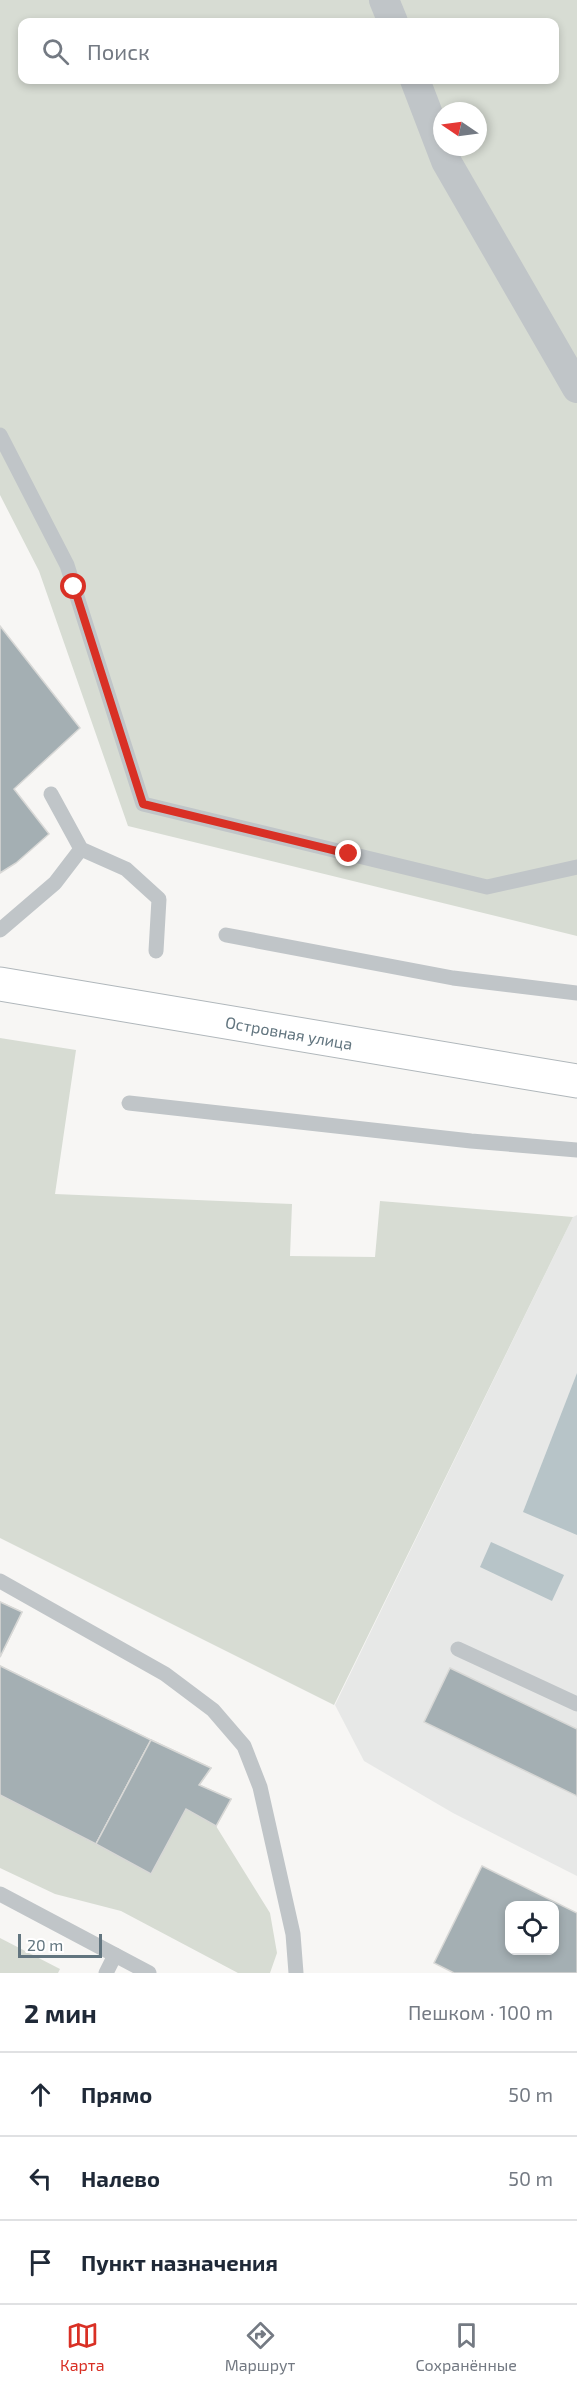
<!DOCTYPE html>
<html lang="ru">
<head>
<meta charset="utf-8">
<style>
	:root { --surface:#fff; --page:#f2f2f3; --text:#1f2937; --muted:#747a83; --line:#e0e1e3; --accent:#d93025 }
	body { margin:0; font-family:"Exo 2",sans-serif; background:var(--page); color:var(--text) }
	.controls { position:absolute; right:18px; bottom:18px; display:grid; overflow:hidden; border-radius:12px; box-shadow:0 3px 9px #0003 }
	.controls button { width:54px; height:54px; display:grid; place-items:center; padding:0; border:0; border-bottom:2px solid var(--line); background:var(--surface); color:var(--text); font:30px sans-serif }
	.compass { position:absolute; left:433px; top:102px; width:54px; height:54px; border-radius:50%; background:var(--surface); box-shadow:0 3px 9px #0003; rotate:283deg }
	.scale { position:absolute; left:18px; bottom:15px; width:84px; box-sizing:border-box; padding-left:6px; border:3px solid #62757f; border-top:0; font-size:16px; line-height:21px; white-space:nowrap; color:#62757f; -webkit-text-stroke:4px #fff; paint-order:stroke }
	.stop { position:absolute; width:18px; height:18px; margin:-14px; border:4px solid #d93025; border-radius:50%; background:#fff }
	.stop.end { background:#d93025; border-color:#fff; box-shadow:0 2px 6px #0008 }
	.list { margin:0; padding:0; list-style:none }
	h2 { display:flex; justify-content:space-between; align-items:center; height:78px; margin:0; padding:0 24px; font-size:26px }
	h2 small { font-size:20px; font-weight:400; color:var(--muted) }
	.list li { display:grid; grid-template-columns:39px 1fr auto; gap:18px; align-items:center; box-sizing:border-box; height:84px; padding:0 24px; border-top:2px solid var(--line) }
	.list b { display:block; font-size:22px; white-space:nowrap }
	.list em { font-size:20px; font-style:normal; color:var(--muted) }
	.icon { flex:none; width:33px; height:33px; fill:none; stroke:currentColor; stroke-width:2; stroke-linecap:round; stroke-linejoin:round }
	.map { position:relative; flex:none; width:577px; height:1973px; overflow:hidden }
	.search { position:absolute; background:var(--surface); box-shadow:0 3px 9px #0003; left:18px; right:18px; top:18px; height:66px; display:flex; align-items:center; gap:15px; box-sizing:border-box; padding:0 21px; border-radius:12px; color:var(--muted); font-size:22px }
	.sheet { height:330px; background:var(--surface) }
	nav { display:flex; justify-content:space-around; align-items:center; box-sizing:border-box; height:84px; border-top:2px solid var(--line); background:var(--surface); font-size:16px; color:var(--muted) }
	nav a { display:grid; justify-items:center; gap:3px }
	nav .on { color:var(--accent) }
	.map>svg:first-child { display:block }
	.built { fill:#e7e8e7 }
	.green { fill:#d7dcd3; fill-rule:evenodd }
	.water { fill:#b7c4c8 }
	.building { fill:#a4afb3; stroke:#d8d8d6; stroke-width:1.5; fill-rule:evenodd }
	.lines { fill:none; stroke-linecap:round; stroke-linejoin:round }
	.secondary-casing { stroke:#b0b7bb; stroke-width:35 }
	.lane { stroke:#c0c5c8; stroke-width:15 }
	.street { stroke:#c0c5c8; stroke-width:30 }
	.secondary { stroke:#fff; stroke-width:33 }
	.route { stroke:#d93025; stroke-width:8 }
	.labels { text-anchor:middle; stroke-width:6; stroke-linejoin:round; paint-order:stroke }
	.street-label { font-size:16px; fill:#62757f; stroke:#fff }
</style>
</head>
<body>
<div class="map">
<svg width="577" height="1973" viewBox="0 0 577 1973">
	<rect width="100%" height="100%" fill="#f7f6f4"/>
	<polygon class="built" points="577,1215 577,1876 453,1813 364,1761 335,1705 573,1217"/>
	<g class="green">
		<path d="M0,0H577V936L128,826L39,571L0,495ZM22,22H554V80H22ZM442,111H478V147H442Z"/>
		<polygon points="0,1038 76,1050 55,1194 292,1204 290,1256 375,1257 380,1201 573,1217 334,1705 0,1538"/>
		<polygon points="0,1795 186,1809 216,1826 270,1913 277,1953 270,1973 238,1973 121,1911 55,1894 0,1868"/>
		<polygon points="0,1938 60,1969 58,1973 0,1973"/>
	</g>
	<g class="water">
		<polygon points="577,1373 577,1535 523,1512"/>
		<polygon points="491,1542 564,1575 552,1601 480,1567"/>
	</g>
	<g class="building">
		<polygon points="0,626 80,728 14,789 49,834 16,863 0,873"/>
		<polygon points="0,1602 22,1612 0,1657"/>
		<polygon points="0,1602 22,1612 0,1657"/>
		<polygon points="0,1666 151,1740 96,1844 0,1795"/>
		<polygon points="0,1666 151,1740 96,1844 0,1795"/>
		<polygon points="450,1668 577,1729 577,1796 424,1722"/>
		<polygon points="151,1740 211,1768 199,1785 231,1799 216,1826 186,1809 151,1874 96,1844"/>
		<polygon points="151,1740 211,1768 199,1785 231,1799 216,1826 186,1809 151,1874 96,1844"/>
		<path d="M482,1866L577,1913V1973H454L434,1963ZM510,1906H554V1950H510Z"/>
	</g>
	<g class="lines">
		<defs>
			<polyline id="secondary" points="0,984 577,1081"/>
		</defs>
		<use href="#secondary" class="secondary-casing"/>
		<g class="lane">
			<polyline points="0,435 67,565 143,804 487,887 577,867"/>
			<polyline points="51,794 81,849 126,869 159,899 156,951"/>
			<polyline points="0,930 55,883 81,849"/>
			<polyline points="226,935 453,978 577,993"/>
			<polyline points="129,1103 471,1141 577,1150"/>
			<polyline points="0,1581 165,1674 213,1710 244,1746 260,1787 293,1934 296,1973"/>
			<polyline points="458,1649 577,1704"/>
			<polyline points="0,1894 149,1973"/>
			<polyline points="106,1973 115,1955"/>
		</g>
		<g class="street">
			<polyline points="384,0 393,22"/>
			<polyline points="415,80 446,161 577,388"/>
		</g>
		<use href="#secondary" class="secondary"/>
	</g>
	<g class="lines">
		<polyline class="route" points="74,587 143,804 349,854"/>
	</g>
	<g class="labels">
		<g class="street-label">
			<text transform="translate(289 1033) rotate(10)" y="6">Островная улица</text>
		</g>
	</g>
</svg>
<div class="controls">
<button><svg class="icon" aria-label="locate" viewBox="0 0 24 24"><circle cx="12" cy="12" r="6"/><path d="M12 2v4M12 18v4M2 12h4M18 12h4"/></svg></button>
</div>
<svg class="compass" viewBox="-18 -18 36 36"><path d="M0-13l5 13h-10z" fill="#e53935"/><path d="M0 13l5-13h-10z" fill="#747a83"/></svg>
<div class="scale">20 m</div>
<div class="stop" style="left:74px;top:587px"></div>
<div class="stop end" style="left:349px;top:854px"></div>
<div class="search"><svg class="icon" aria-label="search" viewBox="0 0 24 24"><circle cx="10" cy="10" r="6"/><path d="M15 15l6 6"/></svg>Поиск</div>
</div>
<section class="sheet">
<h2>2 мин<small>Пешком · 100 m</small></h2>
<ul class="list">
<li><svg class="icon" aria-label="ahead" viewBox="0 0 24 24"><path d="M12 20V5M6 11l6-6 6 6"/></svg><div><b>Прямо</b></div><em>50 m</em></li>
<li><svg class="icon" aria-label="left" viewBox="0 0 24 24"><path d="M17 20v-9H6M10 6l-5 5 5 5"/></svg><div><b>Налево</b></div><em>50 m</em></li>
<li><svg class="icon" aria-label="arrive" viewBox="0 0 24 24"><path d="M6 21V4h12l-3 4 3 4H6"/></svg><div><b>Пункт назначения</b></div></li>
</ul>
</section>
<nav>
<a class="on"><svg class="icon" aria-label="map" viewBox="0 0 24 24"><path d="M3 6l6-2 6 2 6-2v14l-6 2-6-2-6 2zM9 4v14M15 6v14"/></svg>Карта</a>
<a><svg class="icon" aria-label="directions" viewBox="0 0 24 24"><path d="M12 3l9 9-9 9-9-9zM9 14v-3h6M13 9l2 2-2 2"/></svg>Маршрут</a>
<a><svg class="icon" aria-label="saved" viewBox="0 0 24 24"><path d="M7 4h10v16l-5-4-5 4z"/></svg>Сохранённые</a>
</nav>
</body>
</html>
